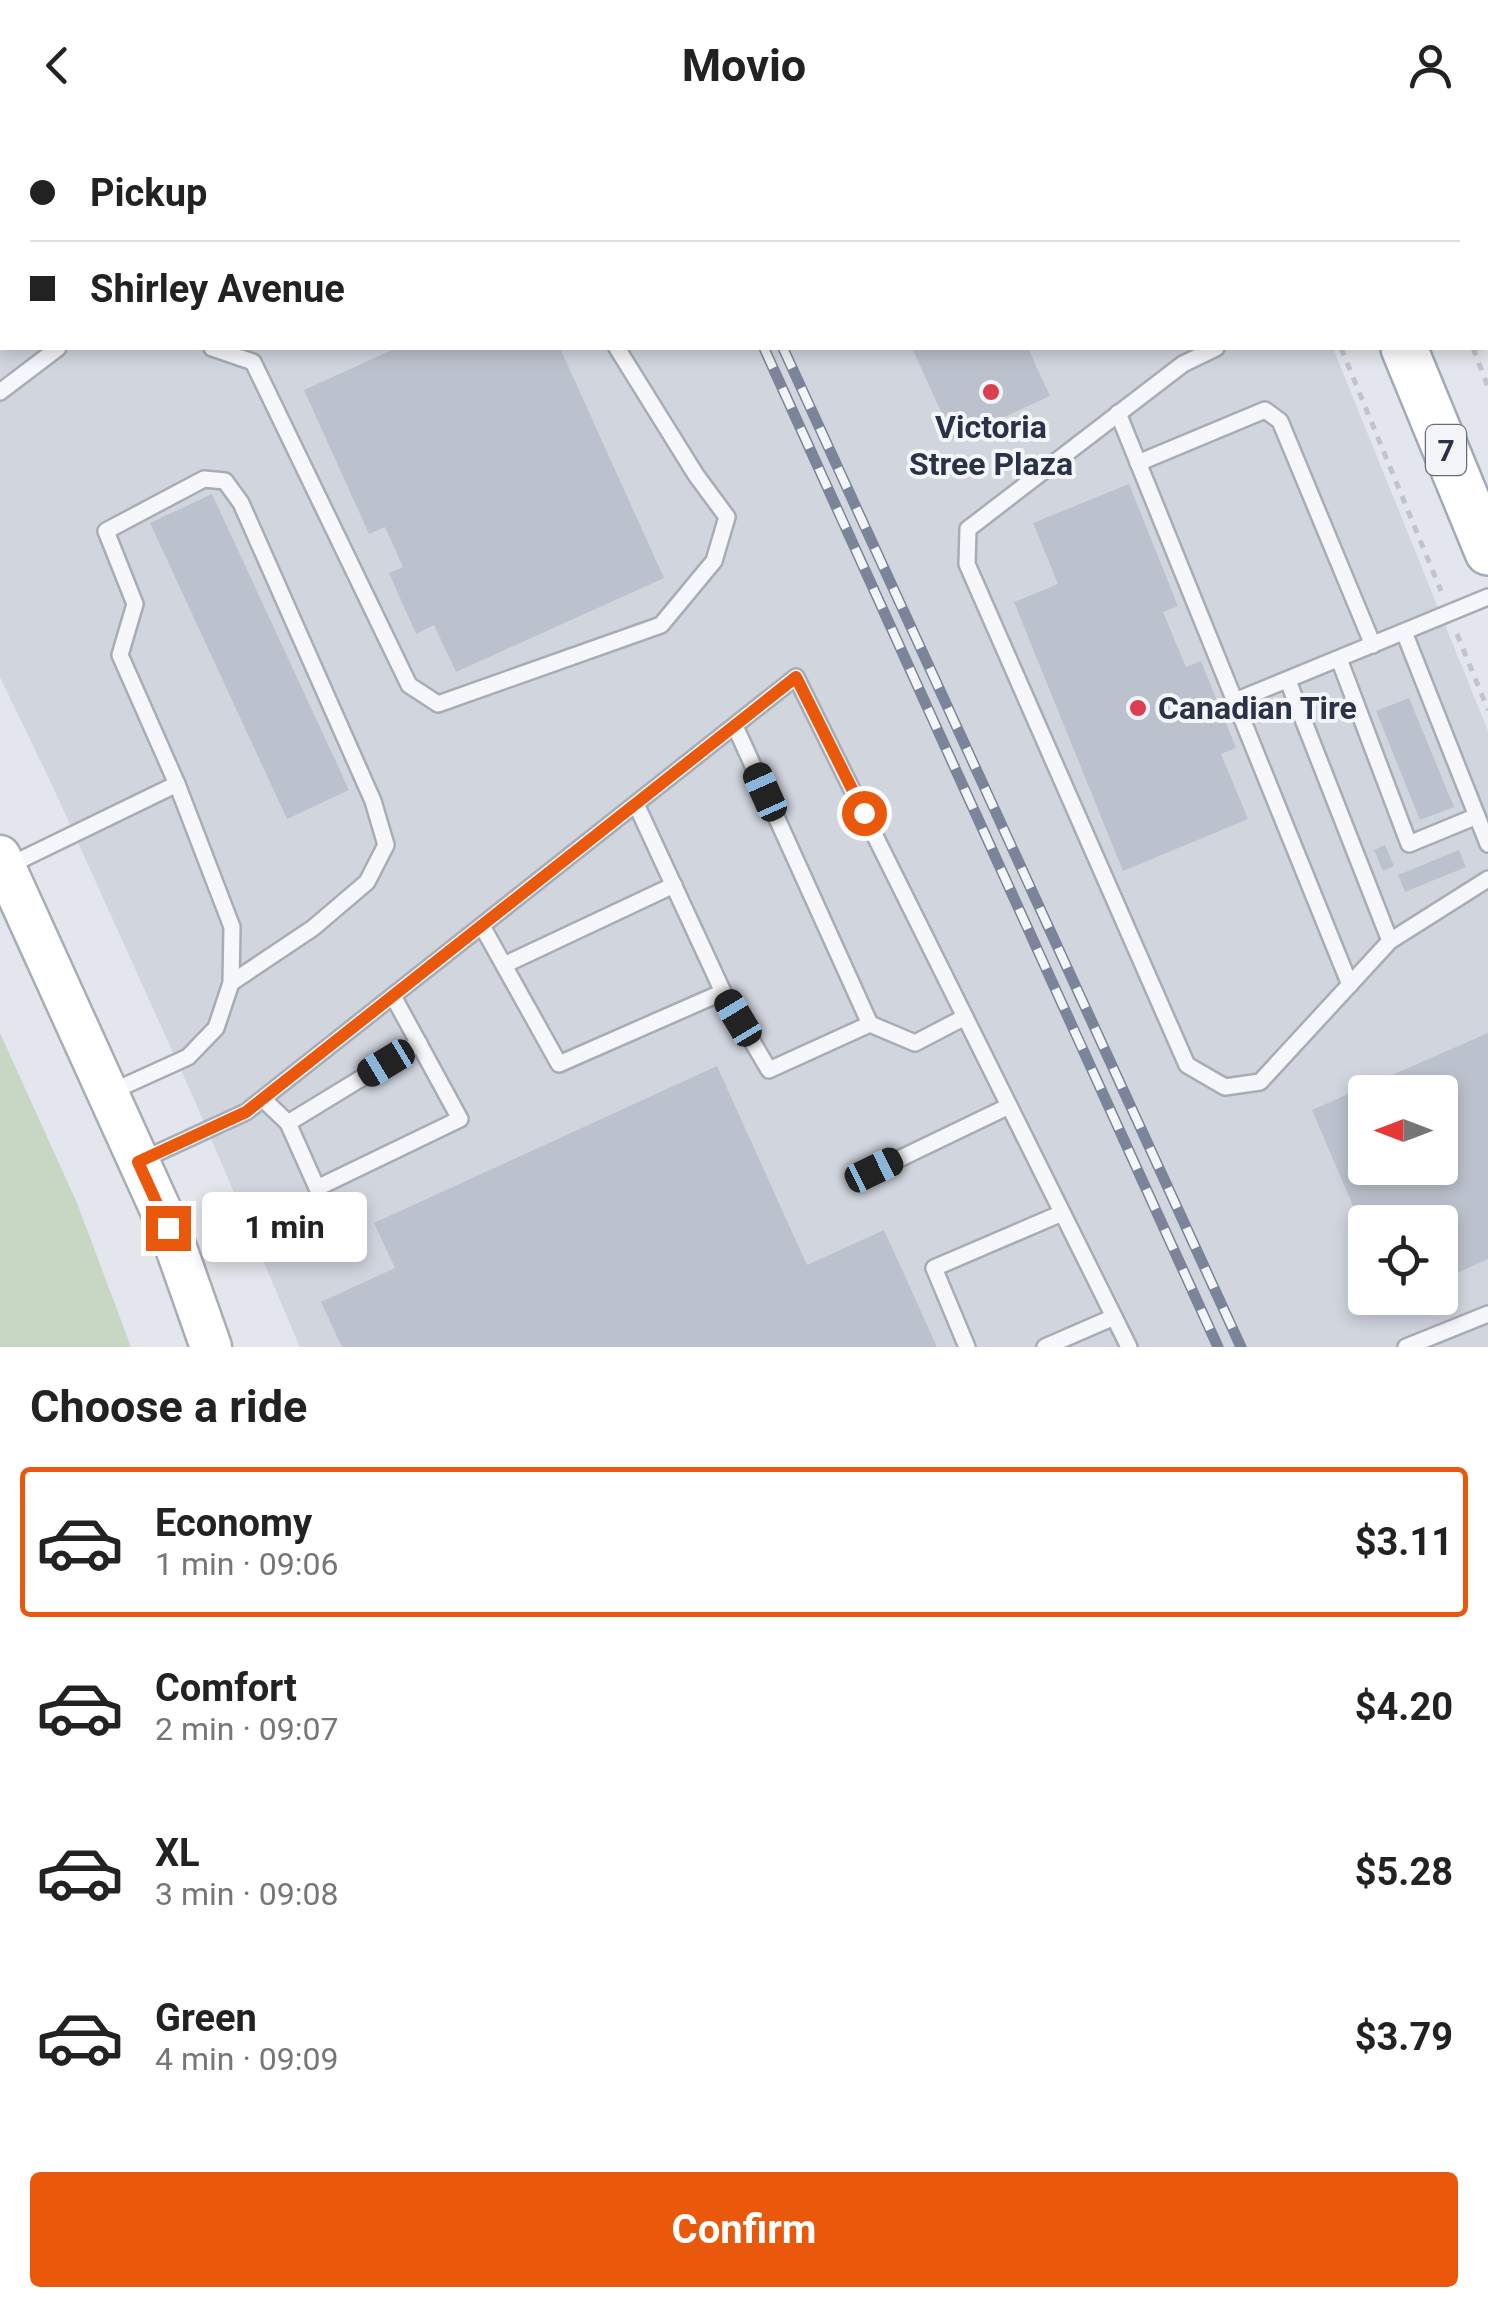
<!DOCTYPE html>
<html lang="en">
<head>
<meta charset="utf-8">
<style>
  body { margin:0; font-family:Roboto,sans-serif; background:#f2f2f2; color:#222; height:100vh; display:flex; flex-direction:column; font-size:38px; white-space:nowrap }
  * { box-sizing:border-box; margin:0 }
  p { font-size:32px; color:#767676 }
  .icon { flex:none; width:55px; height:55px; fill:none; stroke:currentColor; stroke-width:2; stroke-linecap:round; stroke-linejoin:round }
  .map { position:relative; height:1217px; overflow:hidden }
  .details { display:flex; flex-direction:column; background:#fff; flex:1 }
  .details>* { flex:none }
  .hud { position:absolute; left:0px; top:0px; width:1490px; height:220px; box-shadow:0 5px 15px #0003; display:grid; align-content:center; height:220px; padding:0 30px; background:#fff }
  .needle { width:65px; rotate:270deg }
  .tools { position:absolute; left:1348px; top:945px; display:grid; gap:20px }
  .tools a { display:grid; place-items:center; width:110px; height:110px; border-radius:10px; background:#fff; box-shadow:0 5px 15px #0003; font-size:50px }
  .end { position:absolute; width:45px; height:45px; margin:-22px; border:12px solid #ea580c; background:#fff; box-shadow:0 0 0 5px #fff }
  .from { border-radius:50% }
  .bubble { position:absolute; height:70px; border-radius:10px; background:#fff; box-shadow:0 5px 15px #0003; font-size:32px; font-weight:700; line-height:70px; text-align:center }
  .car { position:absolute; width:30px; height:60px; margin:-30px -15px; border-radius:12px; box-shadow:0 0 8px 2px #0007; background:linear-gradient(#222 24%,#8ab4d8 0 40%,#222 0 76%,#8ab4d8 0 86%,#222 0) }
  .hud b { display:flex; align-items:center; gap:35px; height:95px; font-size:38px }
  .hud b+b { border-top:2px solid #e0e0e0 }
  .hud i { width:25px; height:25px; background:#222 }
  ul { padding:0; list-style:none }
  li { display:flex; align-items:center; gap:30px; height:150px; margin:0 20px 15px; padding:0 10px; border:5px solid transparent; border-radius:10px }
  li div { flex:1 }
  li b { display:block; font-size:38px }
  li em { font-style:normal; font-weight:700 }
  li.selected { border-color:#ea580c }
  li>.icon { width:90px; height:90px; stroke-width:1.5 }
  h2 { padding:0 30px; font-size:45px; line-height:120px }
  .button { display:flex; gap:20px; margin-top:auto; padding:20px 30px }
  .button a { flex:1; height:115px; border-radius:10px; background:#ea580c; color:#fff; font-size:40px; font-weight:700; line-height:115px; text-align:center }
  header { display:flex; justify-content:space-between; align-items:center; height:130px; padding:0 30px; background:#fff; font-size:45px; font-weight:700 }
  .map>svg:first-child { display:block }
  .built { fill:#d1d5de; fill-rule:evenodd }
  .green { fill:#c7d7c3 }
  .building { fill:#bcc2cd; fill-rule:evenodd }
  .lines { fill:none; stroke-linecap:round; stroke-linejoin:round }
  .lane-casing { stroke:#a7acb7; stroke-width:20 }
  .secondary-casing { stroke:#a7acb7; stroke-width:45 }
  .primary-casing { stroke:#a1aab9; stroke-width:50 }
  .path { stroke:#c1c4cb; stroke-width:5; stroke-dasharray:8 8; stroke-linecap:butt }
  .lane { stroke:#f6f7fa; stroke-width:15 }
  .secondary { stroke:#fff; stroke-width:40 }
  .primary { stroke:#fff; stroke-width:45 }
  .rail-casing { stroke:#7b8498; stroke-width:11 }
  .rail { stroke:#f3f5f9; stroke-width:8; stroke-dasharray:22; stroke-linecap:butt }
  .route { stroke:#ea580c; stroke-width:12 }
  .poi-dot { fill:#db3e50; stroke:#f3f5f9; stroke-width:4 }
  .labels { text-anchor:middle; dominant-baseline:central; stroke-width:8; stroke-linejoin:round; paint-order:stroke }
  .shield { fill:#f3f5f9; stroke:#666c7c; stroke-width:2.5 }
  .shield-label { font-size:30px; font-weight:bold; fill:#293246 }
  .poi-label { font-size:32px; font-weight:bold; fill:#293246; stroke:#f3f5f9 }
</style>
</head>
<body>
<header><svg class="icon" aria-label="back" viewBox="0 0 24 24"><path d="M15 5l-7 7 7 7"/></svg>Movio<svg class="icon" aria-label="person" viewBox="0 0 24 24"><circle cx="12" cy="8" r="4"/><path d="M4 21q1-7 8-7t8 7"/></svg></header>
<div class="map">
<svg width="1488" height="1217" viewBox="0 0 1488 1217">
  <rect width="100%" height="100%" fill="#e3e6ec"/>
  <path class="built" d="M0,0h1242l1,2h-1241v216h1331l155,383v616h-1188l-106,-248 -142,-314 -52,-108zM1365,962h75v76h-75zM1365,1092h75v76h-75z"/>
  <polygon class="green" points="0,903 77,1073 131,1217 0,1217"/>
  <g class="building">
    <polygon points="391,218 560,218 664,448 456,542 434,495 416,504 389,443 403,437 385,397 369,404 304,260 392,220"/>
    <polygon points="912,218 1028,218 1050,266 954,310"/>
    <polygon points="1129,354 1178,476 1163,482 1186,537 1201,531 1236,618 1221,624 1248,689 1123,741 1014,472 1058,454 1033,393"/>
    <polygon points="212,364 349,660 287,689 150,393"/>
    <polygon points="1409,568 1454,677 1420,690 1376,581"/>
    <polygon points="1385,715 1394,736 1383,741 1374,720"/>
    <polygon points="1459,720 1466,737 1405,762 1398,745"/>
    <path d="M1488,903v226l-48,22v-59h-75v12l-53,-124zM1365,962h75v76h-75z"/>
    <polygon points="717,936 807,1135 884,1100 937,1217 342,1217 321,1172 395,1138 374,1093"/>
  </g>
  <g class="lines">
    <defs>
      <g id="lane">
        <polyline points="148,0 149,2"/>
        <polyline points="483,0 484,2"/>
        <polyline points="983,0 984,2"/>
        <polyline points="342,2 350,0"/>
        <polyline points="1169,2 1176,0"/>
        <polyline points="0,151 2,150"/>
        <polyline points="212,218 253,232 409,555 438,574 661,495 714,431 727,387 696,345 617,218"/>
        <polyline points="1216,218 1183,234 968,399 967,434 1187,935 1225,957 1260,952 1390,811 1488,749"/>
        <polyline points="0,262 58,218"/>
        <polyline points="1118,283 1350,855"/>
        <polyline points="1138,333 1265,280 1280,291 1373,515"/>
        <polyline points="1404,502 1488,714"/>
        <polyline points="1339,529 1409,714 1477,686"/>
        <polyline points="1288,551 1390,811"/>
        <polyline points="1235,571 1488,467"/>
        <polyline points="177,654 120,525 135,474 106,401 204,349 225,351 241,373 373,671 386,715 367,752 313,798 231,853"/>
        <polyline points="6,737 177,654 232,797 231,853 216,898 188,927 111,962"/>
        <polyline points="482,796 559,934 723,862 636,674"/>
        <polyline points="504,835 674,755"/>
        <polyline points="723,862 769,940 870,894 735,596"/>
        <polyline points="870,894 915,913 965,887"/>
        <polyline points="263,969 288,993 317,1058 460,989 393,866"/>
        <polyline points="288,993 419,913"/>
        <polyline points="142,1030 246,982 796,547 1129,1217"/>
        <polyline points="874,1041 1009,976"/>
        <polyline points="967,1217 934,1138 1062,1083"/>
        <polyline points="1045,1217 1114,1187"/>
        <polyline points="1406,1217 1488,1184"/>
      </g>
      <polyline id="secondary" points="0,726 169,1098 211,1217"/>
      <g id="primary">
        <polyline points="1326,0 1327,2"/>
        <polyline points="1404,218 1488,422"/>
      </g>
    </defs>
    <use href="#lane" class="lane-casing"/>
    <use href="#secondary" class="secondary-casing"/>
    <use href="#primary" class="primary-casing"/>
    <g class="path">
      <polyline points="1254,0 1255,2"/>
      <polyline points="1402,2 1402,0"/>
      <polyline points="1341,218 1441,461"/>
      <polyline points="1473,218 1488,257"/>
      <polyline points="1457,504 1488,580"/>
    </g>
    <use href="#lane" class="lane"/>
    <use href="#secondary" class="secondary"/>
    <use href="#primary" class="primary"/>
    <defs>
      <g id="rail">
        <polyline points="664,0 666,2"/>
        <polyline points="684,0 685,2"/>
        <polyline points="764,218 1218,1217"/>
        <polyline points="783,218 1241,1217"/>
      </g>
    </defs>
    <use href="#rail" class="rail-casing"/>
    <use href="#rail" class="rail"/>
  </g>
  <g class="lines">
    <polyline class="route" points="168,1098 138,1032 246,982 796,547 864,683"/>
  </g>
  <g class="poi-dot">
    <circle cx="991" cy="262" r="10"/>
    <circle cx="1138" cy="578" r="10"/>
  </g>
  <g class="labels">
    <rect class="shield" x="1426" y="295" width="40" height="50" rx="8"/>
    <g class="shield-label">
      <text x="1446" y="320">7</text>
    </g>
    <g class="poi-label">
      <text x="991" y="297">Victoria<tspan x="991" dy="37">Stree Plaza</tspan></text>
      <text x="1158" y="578" text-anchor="start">Canadian Tire</text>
    </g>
  </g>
</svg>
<div class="tools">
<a><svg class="needle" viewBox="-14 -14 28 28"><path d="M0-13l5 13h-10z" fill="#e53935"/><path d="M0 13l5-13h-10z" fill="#767676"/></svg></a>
<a><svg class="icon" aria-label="locate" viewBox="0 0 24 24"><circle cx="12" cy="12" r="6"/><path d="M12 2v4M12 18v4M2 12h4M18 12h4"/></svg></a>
</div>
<i class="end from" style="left:864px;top:683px"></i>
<i class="end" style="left:168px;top:1098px"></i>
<div class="bubble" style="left:202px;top:1062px;width:165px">1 min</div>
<i class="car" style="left:765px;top:662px;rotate:336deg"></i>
<i class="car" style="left:738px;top:888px;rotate:329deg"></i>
<i class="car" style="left:386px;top:933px;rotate:239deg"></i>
<i class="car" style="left:874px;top:1040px;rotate:64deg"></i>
<div class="hud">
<b><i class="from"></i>Pickup</b>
<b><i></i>Shirley Avenue</b>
</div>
</div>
<section class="details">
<h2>Choose a ride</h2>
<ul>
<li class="selected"><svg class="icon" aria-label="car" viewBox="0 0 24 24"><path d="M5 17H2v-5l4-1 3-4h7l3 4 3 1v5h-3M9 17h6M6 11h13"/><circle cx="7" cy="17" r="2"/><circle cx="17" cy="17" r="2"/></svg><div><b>Economy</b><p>1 min · 09:06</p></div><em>$3.11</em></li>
<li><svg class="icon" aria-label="car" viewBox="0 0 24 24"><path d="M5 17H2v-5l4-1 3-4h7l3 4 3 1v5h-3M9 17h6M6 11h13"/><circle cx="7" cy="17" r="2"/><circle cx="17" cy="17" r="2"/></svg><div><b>Comfort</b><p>2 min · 09:07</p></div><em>$4.20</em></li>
<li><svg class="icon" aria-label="car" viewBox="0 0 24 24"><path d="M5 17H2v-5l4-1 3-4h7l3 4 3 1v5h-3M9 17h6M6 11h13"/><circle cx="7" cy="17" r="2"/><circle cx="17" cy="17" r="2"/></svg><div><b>XL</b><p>3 min · 09:08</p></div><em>$5.28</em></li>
<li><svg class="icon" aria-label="car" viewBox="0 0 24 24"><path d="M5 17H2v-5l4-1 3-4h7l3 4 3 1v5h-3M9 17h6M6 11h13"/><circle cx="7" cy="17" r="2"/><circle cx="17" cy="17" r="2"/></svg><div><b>Green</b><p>4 min · 09:09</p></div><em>$3.79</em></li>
</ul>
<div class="button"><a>Confirm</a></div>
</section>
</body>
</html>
